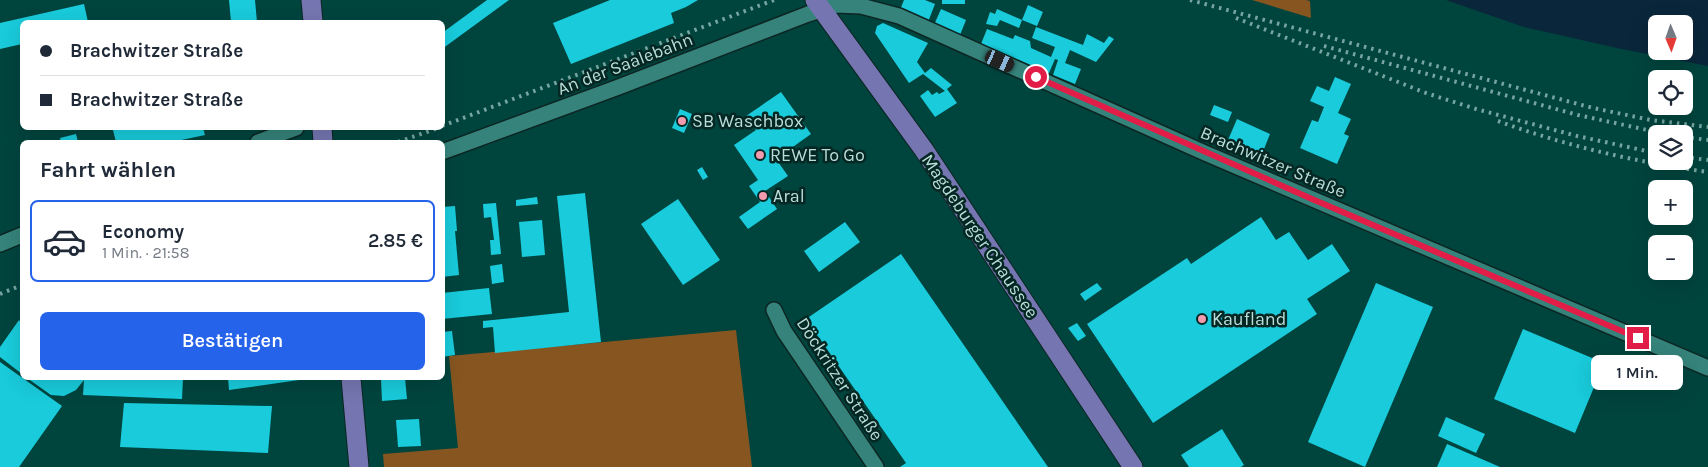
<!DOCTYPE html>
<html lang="de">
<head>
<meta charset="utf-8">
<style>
  body { margin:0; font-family:Karla,sans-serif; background:#f6f6f7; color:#1f2937; height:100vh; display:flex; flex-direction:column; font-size:19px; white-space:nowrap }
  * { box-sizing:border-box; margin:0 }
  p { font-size:16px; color:#747a83 }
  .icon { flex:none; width:28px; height:28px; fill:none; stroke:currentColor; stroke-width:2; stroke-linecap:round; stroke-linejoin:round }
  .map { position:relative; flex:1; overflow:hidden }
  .details { position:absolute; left:20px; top:140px; width:425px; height:240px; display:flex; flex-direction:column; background:#fff; border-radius:8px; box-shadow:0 5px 20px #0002 }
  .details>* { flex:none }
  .guide { position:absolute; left:20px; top:20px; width:425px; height:110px; border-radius:8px; box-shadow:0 5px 20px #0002; display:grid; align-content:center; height:110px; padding:0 20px; background:#fff }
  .needle { width:32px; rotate:178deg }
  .fabs { position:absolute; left:1648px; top:15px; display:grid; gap:10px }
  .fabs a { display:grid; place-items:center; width:45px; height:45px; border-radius:8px; background:#fff; box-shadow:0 5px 20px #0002; font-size:25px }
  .end { position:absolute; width:22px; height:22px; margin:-11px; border:6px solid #e11d48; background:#fff; box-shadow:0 0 0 2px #fff }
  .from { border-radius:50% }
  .bubble { position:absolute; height:35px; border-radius:8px; background:#fff; box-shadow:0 5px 20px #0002; font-size:16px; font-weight:600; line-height:35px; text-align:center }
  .car { position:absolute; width:15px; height:30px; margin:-15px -8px; border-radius:6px; box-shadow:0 0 4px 1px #0007; background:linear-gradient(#222 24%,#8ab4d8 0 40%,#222 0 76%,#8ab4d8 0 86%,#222 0) }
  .guide b { display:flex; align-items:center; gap:18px; height:48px; font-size:19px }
  .guide b+b { border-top:1px solid #e0e1e3 }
  .guide i { width:12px; height:12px; background:#1f2937 }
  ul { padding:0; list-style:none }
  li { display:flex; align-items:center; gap:15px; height:82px; margin:0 10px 8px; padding:0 10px; border:2px solid #e0e1e3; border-radius:8px }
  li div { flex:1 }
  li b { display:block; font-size:19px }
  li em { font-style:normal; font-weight:600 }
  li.on { border-color:#2563eb }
  li>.icon { width:45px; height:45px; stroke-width:1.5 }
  h2 { padding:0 20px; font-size:22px; line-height:60px }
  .action { display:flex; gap:10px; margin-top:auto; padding:10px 20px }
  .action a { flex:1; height:58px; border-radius:8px; background:#2563eb; color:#fff; font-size:20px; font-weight:600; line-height:58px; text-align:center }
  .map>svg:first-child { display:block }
  .green { fill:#875620 }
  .water { fill:#0a263a; fill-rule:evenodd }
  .building { fill:#19cbdb }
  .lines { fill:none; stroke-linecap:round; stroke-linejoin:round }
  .minor-casing { stroke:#0d2623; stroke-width:18 }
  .major-casing { stroke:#0d2623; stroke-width:21 }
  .minor { stroke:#35837a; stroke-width:15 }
  .major { stroke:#7576b1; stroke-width:19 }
  .rail { stroke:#77a6a1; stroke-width:4; stroke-dasharray:2.5 5; stroke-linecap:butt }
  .route { stroke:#e11d48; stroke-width:6 }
  .poi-dot { fill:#f29aae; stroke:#052723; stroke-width:2 }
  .labels { text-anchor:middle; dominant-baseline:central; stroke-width:5; stroke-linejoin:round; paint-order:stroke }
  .street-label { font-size:18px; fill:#b9ddd8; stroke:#052723 }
  .poi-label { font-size:18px; fill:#b9ddd8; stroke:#052723; text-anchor:start }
</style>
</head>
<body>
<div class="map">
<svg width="1708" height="467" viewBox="0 0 1708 467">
  <rect width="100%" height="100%" fill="#00443e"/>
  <g class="green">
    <polygon points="1252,0 1306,0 1310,1 1311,18"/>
    <polygon points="736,330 752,467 384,467 383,454 458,448 449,356"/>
  </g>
  <path class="water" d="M1446,0h262v66l-91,-18 -93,-21zM1656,24h28v27h-28z"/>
  <g class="building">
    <polygon points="229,0 255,0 257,22 231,22"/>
    <polygon points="487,0 509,0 442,49 442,33"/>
    <polygon points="610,0 698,0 686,7 671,13 674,23 571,64 553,23"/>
    <polygon points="904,0 925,0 935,4 928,22 900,10"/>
    <rect x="942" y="0" width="23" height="4"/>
    <polygon points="84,4 88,22 22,22 22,44 0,49 0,23"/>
    <polygon points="1028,5 1043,12 1037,26 1022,20"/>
    <polygon points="941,9 966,20 960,35 934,25"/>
    <polygon points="997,9 1022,20 1019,28 1000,20 997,26 986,24 990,12 995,14"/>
    <polygon points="883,23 928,43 917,62 925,73 931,68 952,85 947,89 957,103 935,117 920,96 928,90 932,95 937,92 939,94 945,91 923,74 909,83 875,33 877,26"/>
    <polygon points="1036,27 1083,45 1087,34 1104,43 1109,36 1114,39 1096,62 1070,50 1065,63 1081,69 1075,84 1053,75 1058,60 1055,59 1049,73 981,44 987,29 1013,39 1015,35 1030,41 1031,48 1051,57 1055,47 1032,38"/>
    <polygon points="1335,77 1351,84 1338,113 1351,119 1344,134 1349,136 1337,164 1300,148 1312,120 1318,122 1324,107 1310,101 1317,86 1329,91"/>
    <polygon points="781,92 811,134 776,159 788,176 765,191 777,209 748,229 739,217 760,202 749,186 758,180 734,145 756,130 746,116"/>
    <polygon points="1214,105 1232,112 1228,122 1210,115"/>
    <polygon points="680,109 692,114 684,133 672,128"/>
    <polygon points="1237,119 1270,134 1262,154 1228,140"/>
    <polygon points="125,128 203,128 205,135 172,142 116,142 113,130"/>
    <polygon points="76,134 78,142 61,142 60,138"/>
    <polygon points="702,167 708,177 703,180 697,170"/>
    <polygon points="585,193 601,342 495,353 493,327 483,328 483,321 569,312 557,196"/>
    <polygon points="537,197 538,204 516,206 516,200"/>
    <polygon points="678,199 720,260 683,285 641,224"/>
    <polygon points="496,203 501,254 491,255 490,240 494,240 491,217 484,218 483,204"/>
    <polygon points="455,206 457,231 455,231 459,275 442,277 442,207"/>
    <polygon points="1261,217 1276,240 1289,232 1308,260 1332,244 1350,271 1307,299 1317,314 1153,423 1087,324 1187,258 1191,264"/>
    <polygon points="542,220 545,255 522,257 519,222"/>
    <polygon points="845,222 860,242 819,272 804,251"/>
    <polygon points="901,254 1048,467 900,467 906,463 806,319"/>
    <polygon points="502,264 504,282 492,284 490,266"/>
    <polygon points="1097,283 1102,289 1085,301 1080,294"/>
    <polygon points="1376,283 1433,307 1365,467 1308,442"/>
    <polygon points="489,288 492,314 442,319 442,293"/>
    <polygon points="19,320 22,325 22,374 0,357 0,347"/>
    <polygon points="1077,323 1086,336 1078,341 1068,328"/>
    <polygon points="1523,329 1604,363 1575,433 1494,399"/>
    <polygon points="452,331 455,355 442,357 442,332"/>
    <polygon points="0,362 62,406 19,467 0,467"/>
    <polygon points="27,378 183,378 182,399 83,395 84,380 76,390 64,396 51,395"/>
    <polygon points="228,378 299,378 299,380 229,390"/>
    <polygon points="405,378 407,399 382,401 381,379"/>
    <polygon points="124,403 272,406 268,453 120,447"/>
    <polygon points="1446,417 1485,434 1476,453 1438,436"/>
    <polygon points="419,419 421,446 398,447 396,420"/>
    <polygon points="1222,429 1244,465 1241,467 1189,467 1181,455"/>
    <polygon points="1447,444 1500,467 1437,467"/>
  </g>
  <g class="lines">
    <defs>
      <g id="minor">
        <polyline points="258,142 296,128"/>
        <polyline points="442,152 616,88 808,14 836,5 861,6 899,16 1205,153 1708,368"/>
        <polyline points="0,244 22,235"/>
        <polyline points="774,310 784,331 876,467"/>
      </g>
      <g id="major">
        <polyline points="311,0 313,22"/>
        <polyline points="815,0 924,150 1133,467"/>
        <polyline points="322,128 323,142"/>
        <polyline points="351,378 359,467"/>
      </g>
    </defs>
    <use href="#minor" class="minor-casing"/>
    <use href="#major" class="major-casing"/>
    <use href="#minor" class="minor"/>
    <use href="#major" class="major"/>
    <g class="rail">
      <polyline points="1190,0 1593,108 1651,120 1708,127"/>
      <polyline points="1236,18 1426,93 1476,109 1577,136 1656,153"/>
      <polyline points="1324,46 1578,115 1666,134"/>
      <path d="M1498,121c68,25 138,41 210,51"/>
      <polyline points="442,126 774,0"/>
      <polyline points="1684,137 1708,140"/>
      <polyline points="398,142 438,128"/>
      <polyline points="1684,157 1708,160"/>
      <polyline points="0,294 22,285"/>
    </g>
  </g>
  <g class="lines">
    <polyline class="route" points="1036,77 1312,199 1638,338"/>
  </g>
  <g class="poi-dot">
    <circle cx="682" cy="121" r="5"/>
    <circle cx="760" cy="155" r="5"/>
    <circle cx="763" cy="196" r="5"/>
    <circle cx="1202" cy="319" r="5"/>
  </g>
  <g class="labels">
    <g class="street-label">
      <text transform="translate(625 64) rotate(-21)">An der Saalebahn</text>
      <text transform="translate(1273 162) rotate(23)">Brachwitzer Straße</text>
      <text transform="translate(980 236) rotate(56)">Magdeburger Chaussee</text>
      <text transform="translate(840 379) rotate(57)">Döckritzer Straße</text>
    </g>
    <g class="poi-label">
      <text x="692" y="121">SB Waschbox</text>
      <text x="770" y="155">REWE To Go</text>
      <text x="773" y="196">Aral</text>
      <text x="1212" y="319">Kaufland</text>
    </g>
  </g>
</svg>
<div class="fabs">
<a><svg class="needle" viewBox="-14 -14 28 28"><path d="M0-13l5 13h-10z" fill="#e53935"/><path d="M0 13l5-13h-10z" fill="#747a83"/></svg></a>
<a><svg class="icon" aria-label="locate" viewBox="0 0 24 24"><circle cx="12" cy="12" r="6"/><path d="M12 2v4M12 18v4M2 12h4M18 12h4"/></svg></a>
<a><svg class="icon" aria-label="layers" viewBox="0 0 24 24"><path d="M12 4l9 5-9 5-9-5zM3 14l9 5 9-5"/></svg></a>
<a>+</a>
<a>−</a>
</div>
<i class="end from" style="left:1036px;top:77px"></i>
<i class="end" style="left:1638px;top:338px"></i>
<div class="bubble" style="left:1591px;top:355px;width:92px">1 Min.</div>
<i class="car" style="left:1000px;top:61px;rotate:114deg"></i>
<div class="guide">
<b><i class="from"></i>Brachwitzer Straße</b>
<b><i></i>Brachwitzer Straße</b>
</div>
<section class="details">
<h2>Fahrt wählen</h2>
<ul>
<li class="on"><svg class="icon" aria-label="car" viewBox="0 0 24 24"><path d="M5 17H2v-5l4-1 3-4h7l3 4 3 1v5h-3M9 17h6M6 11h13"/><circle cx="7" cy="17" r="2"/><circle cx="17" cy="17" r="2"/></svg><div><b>Economy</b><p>1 Min. · 21:58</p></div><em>2.85 €</em></li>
</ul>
<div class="action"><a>Bestätigen</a></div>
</section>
</div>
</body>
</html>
